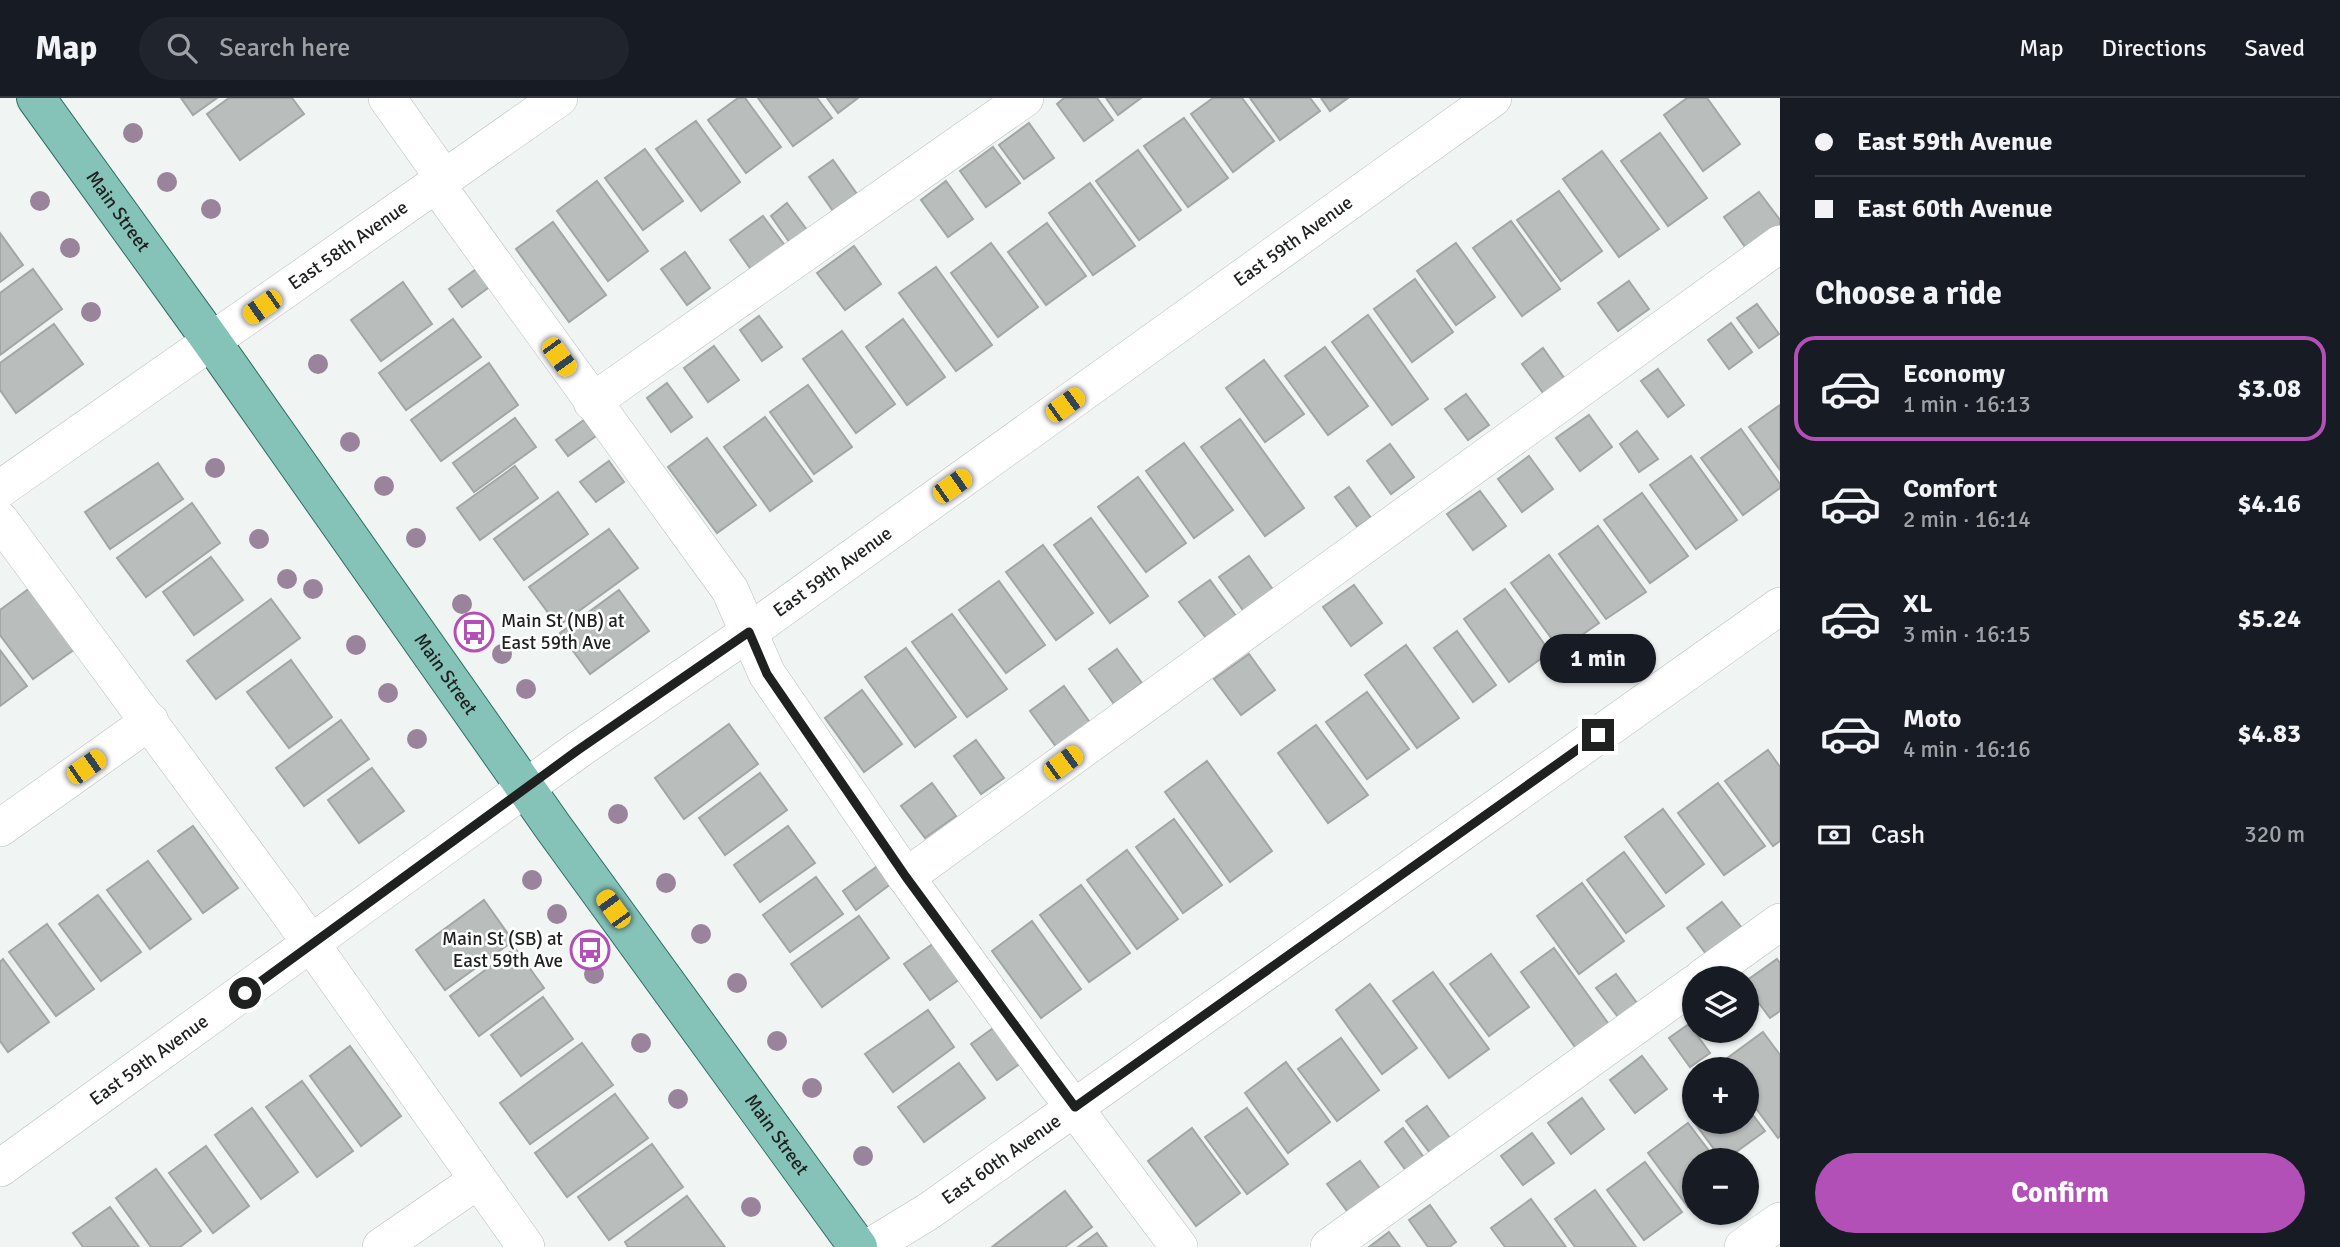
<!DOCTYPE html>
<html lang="en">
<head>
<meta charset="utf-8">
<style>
  body { margin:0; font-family:Signika,sans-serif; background:#20242c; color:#f1f3f6; height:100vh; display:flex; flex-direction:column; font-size:26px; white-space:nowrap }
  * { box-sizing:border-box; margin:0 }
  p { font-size:23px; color:#9ea1a6 }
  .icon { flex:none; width:38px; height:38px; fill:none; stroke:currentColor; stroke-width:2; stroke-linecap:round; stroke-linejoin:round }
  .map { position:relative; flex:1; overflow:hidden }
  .side { display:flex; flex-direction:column; background:#171b24; width:560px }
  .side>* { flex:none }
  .hud { display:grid; align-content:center; height:154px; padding:0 35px; background:#171b24 }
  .controls { position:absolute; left:1682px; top:868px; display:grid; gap:14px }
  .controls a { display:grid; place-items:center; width:77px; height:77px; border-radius:50%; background:#171b24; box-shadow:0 2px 5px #0004; font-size:35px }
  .end { position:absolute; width:32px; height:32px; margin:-16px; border:9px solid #1f2120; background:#fff; box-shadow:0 0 0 4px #fff }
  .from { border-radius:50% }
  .bubble { position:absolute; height:49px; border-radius:24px; background:#171b24; box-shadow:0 2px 5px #0004; font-size:23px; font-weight:800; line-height:49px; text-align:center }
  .car { position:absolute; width:21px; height:42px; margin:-21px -10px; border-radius:9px; box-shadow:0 0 5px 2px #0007; background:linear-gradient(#f5c518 24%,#345 0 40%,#f5c518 0 76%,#345 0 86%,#f5c518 0) }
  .hud b { display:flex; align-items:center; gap:24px; height:66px; font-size:26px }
  .hud b+b { border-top:2px solid #363941 }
  .hud i { width:18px; height:18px; background:#f1f3f6 }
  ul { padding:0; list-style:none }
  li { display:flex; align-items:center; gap:21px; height:105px; margin:0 14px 10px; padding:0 21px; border:4px solid transparent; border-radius:21px }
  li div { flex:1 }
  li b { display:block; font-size:26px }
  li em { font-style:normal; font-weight:800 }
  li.selected { border-color:#b350b7 }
  li>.icon { width:63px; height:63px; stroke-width:1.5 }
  h2 { padding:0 35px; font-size:32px; line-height:84px }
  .pay { display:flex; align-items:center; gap:18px; height:77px; padding:0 35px; font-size:26px }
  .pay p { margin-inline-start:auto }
  .cta { display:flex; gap:14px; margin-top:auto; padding:14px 35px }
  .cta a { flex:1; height:80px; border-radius:42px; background:#b350b7; color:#fff; font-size:28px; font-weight:800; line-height:80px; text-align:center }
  header { display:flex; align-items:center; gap:42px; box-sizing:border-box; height:98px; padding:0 35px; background:#171b24; border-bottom:2px solid #363941 }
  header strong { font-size:33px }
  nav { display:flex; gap:38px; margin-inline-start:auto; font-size:24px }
  .search { width:490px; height:63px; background:#20242c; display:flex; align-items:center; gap:18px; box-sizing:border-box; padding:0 24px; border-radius:38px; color:#9ea1a6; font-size:26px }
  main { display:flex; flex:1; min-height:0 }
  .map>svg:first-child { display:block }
  .building { fill:#b9bebd; stroke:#a2a6a5; stroke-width:2 }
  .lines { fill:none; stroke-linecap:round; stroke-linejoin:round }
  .minor-casing { stroke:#b8bdbc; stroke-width:38 }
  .major-casing { stroke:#2d6f64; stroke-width:40 }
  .minor { stroke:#fff; stroke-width:37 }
  .major { stroke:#85c2b8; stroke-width:38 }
  .tree { fill:#9a849c }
  .route { stroke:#1f2120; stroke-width:9 }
  .labels { text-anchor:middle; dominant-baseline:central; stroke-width:5; stroke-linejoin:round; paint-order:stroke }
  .street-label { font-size:19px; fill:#1f2120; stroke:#fff }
  .poi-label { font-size:19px; fill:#1f2120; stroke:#fff; text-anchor:start }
</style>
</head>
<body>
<header>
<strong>Map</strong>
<div class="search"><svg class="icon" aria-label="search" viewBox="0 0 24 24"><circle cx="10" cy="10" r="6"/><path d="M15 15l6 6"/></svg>Search here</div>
<nav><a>Map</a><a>Directions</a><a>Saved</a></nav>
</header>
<main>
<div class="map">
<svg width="1780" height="1149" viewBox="0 0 1780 1149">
  <rect width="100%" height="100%" fill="#f0f4f3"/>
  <g class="building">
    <polygon points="181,0 217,0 193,17"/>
    <polygon points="229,0 292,0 304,16 240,62 207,16"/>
    <polygon points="738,0 745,0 781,49 746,75 708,22"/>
    <polygon points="758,0 817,0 832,20 793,48"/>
    <polygon points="827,0 858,0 838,15"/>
    <polygon points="1064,0 1097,0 1113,22 1084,43 1057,6"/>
    <polygon points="1106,0 1141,0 1118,17"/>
    <polygon points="1213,0 1242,0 1274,43 1233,74 1191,16"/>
    <polygon points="1250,0 1310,0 1320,13 1280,42"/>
    <polygon points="1321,0 1348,0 1330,13"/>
    <polygon points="1687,0 1707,0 1740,46 1703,73 1664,17"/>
    <polygon points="1184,20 1228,80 1188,109 1144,48"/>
    <polygon points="696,23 740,84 701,113 656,51"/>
    <polygon points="1029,25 1054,60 1024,81 999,47"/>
    <polygon points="1660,35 1707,100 1668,128 1621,63"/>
    <polygon points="993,49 1020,85 986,109 960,73"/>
    <polygon points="645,51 683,103 643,132 605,80"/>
    <polygon points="1138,52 1181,112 1139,142 1096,83"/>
    <polygon points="1602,53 1659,131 1619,159 1563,81"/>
    <polygon points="833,62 857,96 833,113 809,79"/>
    <polygon points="597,83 648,153 608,183 557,113"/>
    <polygon points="946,83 973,121 948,139 921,102"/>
    <polygon points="1090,85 1135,148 1093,177 1049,115"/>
    <polygon points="1559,93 1602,153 1561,183 1517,122"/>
    <polygon points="1759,94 1780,122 1780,130 1748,153 1724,119"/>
    <polygon points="787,105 810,136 792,148 771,118"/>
    <polygon points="763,118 789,153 755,177 730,142"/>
    <polygon points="1511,123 1560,191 1522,218 1473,150"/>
    <polygon points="553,124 606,197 569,224 516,151"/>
    <polygon points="1047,125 1086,178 1046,207 1008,154"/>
    <polygon points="0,135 23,167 0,184"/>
    <polygon points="991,145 1038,209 998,239 951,175"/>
    <polygon points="1456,145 1495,199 1456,227 1417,173"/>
    <polygon points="854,148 881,186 845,212 817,175"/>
    <polygon points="685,154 710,190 687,207 661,171"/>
    <polygon points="479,169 492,187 462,209 449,191"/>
    <polygon points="936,169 992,247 956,273 899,195"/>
    <polygon points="33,171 62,211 0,257 0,195"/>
    <polygon points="1415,181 1453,234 1412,264 1374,211"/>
    <polygon points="1629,183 1649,211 1618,233 1598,205"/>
    <polygon points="403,184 432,226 381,263 351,222"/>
    <polygon points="1757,206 1779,236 1759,250 1737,220"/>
    <polygon points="1368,217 1428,301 1392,327 1332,244"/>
    <polygon points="759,218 782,249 762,263 740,232"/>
    <polygon points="453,221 481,259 406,312 379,275"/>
    <polygon points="903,221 945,279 907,307 866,249"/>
    <polygon points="1731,225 1752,254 1729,271 1708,242"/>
    <polygon points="54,226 83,266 16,315 0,292 0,265"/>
    <polygon points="842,233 895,306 856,335 803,261"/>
    <polygon points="714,248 739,282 708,304 684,270"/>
    <polygon points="1325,249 1368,308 1328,337 1285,278"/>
    <polygon points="1543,250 1567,284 1546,299 1522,266"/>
    <polygon points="1264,262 1304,316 1265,344 1226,290"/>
    <polygon points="489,265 518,307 441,363 411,322"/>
    <polygon points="1658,271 1684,307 1668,319 1641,283"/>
    <polygon points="667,285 692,319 671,334 647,300"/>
    <polygon points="808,287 852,349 814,376 770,314"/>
    <polygon points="1466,296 1489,327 1468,342 1445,311"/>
    <polygon points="1780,307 1780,372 1749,329"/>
    <polygon points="1589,317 1612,349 1580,373 1556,340"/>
    <polygon points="765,319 812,383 770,413 724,349"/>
    <polygon points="515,320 536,349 474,394 453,365"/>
    <polygon points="1240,321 1304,410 1265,438 1201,349"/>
    <polygon points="584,322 596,338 568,358 556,342"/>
    <polygon points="1741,331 1780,386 1780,390 1743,417 1701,360"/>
    <polygon points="1637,333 1658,361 1639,374 1620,346"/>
    <polygon points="707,340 756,407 717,435 668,369"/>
    <polygon points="1184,345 1233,412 1194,440 1146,373"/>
    <polygon points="1390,346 1414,379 1391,396 1367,363"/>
    <polygon points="1529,358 1553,391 1522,414 1498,381"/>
    <polygon points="1691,358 1737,422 1696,451 1650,387"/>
    <polygon points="609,363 624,384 596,404 580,384"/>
    <polygon points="158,365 183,401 110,451 85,414"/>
    <polygon points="515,368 538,400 480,442 457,410"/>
    <polygon points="1138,379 1186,445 1146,474 1098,409"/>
    <polygon points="1349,389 1371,420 1357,429 1335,399"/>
    <polygon points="1480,393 1506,428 1473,452 1447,416"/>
    <polygon points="558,394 588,436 524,482 494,441"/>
    <polygon points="1642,395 1688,458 1650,485 1604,422"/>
    <polygon points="192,405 220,445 146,499 117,460"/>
    <polygon points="1091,420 1148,498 1110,525 1054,447"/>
    <polygon points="1598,428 1646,494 1606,521 1559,456"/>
    <polygon points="609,431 638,470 558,528 529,489"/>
    <polygon points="1043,447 1093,515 1056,542 1006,474"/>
    <polygon points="1549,457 1599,525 1560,552 1511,485"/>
    <polygon points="1249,458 1274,493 1245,515 1219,479"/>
    <polygon points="211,459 243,502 194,537 163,494"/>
    <polygon points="1210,482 1236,518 1206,540 1179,504"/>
    <polygon points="999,483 1045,547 1006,575 959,512"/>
    <polygon points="1354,487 1382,525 1351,548 1323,509"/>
    <polygon points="30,490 75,551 33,581 0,537 0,512"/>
    <polygon points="1505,491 1550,554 1509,584 1464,521"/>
    <polygon points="619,492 649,533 590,576 560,535"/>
    <polygon points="271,501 300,540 216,601 187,563"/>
    <polygon points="952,516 1007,591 967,619 912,544"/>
    <polygon points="1457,533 1496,587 1473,604 1434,550"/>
    <polygon points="1406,547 1459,620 1417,650 1365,577"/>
    <polygon points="906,550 956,619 915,649 865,579"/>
    <polygon points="1117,551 1142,585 1114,606 1089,571"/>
    <polygon points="0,552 27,588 0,608"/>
    <polygon points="1249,556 1275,592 1241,617 1214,581"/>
    <polygon points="291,562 332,619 289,650 247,594"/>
    <polygon points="1064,588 1091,626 1057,650 1030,613"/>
    <polygon points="862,592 902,646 864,674 825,620"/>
    <polygon points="1367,594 1409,651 1367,681 1326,624"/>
    <polygon points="341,622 369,661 304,708 276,670"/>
    <polygon points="729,626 758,666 684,721 655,680"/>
    <polygon points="1316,627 1368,697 1328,725 1278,655"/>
    <polygon points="976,642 1004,680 981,696 954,658"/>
    <polygon points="1768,652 1780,669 1780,743 1773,748 1725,683"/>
    <polygon points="1207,663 1272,753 1230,784 1165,694"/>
    <polygon points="372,670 404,713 359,745 328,702"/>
    <polygon points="760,675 787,712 725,757 699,720"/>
    <polygon points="932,685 956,718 925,740 901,708"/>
    <polygon points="1718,685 1765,748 1724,777 1678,715"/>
    <polygon points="1663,711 1704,766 1666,795 1625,739"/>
    <polygon points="1174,721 1222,787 1183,815 1136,749"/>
    <polygon points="193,728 238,790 203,815 158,753"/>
    <polygon points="788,728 815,765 760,804 734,767"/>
    <polygon points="1127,752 1178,821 1137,851 1087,782"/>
    <polygon points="1624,754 1664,808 1626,835 1587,782"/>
    <polygon points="148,763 191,821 150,851 107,792"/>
    <polygon points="879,767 892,785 856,812 843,793"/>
    <polygon points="816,779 843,816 790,854 763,817"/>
    <polygon points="1582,785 1624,843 1579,876 1537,818"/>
    <polygon points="1081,787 1130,855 1089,884 1040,817"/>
    <polygon points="98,797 141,854 101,883 59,826"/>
    <polygon points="484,802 513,843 445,892 416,852"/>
    <polygon points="1722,804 1745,834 1709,860 1687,830"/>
    <polygon points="859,818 889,860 822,909 791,866"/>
    <polygon points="1032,823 1081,891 1041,920 992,853"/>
    <polygon points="47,826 94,891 56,918 9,854"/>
    <polygon points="937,843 963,879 930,902 904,866"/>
    <polygon points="515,850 544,890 479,938 450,898"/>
    <polygon points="1554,850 1613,932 1580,956 1521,874"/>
    <polygon points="1491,856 1529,909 1489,938 1450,886"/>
    <polygon points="3,861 49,924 8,954 0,943 0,864"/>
    <polygon points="1777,861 1780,865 1780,913 1770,920 1746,888 1746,883"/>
    <polygon points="1433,874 1489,951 1449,980 1393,903"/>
    <polygon points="1616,876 1637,905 1618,919 1596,890"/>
    <polygon points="1370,886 1417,950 1382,976 1336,912"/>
    <polygon points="543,899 573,941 521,978 491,937"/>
    <polygon points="928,912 954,949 893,994 865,956"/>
    <polygon points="999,926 1025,962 997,982 971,946"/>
    <polygon points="1689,926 1710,955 1690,969 1669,940"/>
    <polygon points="1763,934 1780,957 1780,1038 1778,1040 1746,997 1746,971 1728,971 1722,964"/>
    <polygon points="1341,940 1379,992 1337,1023 1298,971"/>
    <polygon points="582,945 613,987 530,1046 500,1005"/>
    <polygon points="350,948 401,1018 361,1048 310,978"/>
    <polygon points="1642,958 1667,991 1635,1015 1610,982"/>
    <polygon points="1286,964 1330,1024 1288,1055 1245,995"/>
    <polygon points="959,965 985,1000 924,1044 898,1009"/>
    <polygon points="302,983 353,1053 317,1079 266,1009"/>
    <polygon points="615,996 648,1040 567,1099 535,1055"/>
    <polygon points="1582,1000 1604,1031 1571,1056 1548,1025"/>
    <polygon points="1427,1008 1450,1040 1430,1055 1406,1023"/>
    <polygon points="1746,1008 1765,1033 1725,1062 1722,1062 1694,1024 1746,1024"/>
    <polygon points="252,1010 298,1074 261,1101 215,1037"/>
    <polygon points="1247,1010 1288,1066 1247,1096 1205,1039"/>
    <polygon points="1688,1025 1716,1062 1694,1062 1694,1104 1688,1109 1648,1055"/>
    <polygon points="1192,1030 1240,1095 1196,1128 1148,1063"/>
    <polygon points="1403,1030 1425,1061 1407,1074 1385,1044"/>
    <polygon points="1532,1035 1554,1065 1523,1087 1501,1058"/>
    <polygon points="652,1046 683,1089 609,1142 578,1099"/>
    <polygon points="206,1048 249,1108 213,1135 169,1075"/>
    <polygon points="1360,1063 1382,1093 1350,1117 1327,1086"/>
    <polygon points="1645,1064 1682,1114 1644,1142 1607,1092"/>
    <polygon points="156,1071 201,1133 180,1149 151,1149 116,1100"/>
    <polygon points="1595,1092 1636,1149 1575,1149 1555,1121"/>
    <polygon points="1065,1093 1092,1129 1065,1149 992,1149"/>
    <polygon points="687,1098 725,1149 628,1149 625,1144"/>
    <polygon points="1531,1101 1566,1149 1505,1149 1491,1130"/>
    <polygon points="1430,1107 1456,1144 1449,1149 1428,1149 1409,1122"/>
    <polygon points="110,1109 139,1149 83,1149 73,1135"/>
    <polygon points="1389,1134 1400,1149 1369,1149"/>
    <polygon points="1097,1135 1107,1149 1078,1149"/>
  </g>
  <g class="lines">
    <defs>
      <g id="minor">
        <polyline points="387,0 444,80"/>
        <polyline points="436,86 730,492 767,576 906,779 1044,970 1179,1149"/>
        <polyline points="592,304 1025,0"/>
        <path id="s1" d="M0,391l559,-391"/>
        <polyline points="0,422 285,809 526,1149"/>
        <polyline points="0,730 150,623"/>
        <polyline points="906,779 1780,146"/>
        <polyline points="1702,880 1780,824"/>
        <path id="s2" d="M0,1070l578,-418 171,-118 744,-534"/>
        <polyline points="381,1149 478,1082"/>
        <path id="s3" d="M870,1149l59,-36 851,-605"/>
        <polyline points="1329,1149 1694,886"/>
        <polyline points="1743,1149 1780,1123"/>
      </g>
      <g id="major">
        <path id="s4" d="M36,0l176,244 341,485 305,420"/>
      </g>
    </defs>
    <use href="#minor" class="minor-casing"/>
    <use href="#major" class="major-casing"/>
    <use href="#minor" class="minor"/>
    <use href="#major" class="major"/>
  </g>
  <g class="tree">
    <circle cx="133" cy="35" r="10"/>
    <circle cx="167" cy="84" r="10"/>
    <circle cx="40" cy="103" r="10"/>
    <circle cx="211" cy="111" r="10"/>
    <circle cx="70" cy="150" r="10"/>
    <circle cx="91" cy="214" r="10"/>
    <circle cx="318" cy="266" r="10"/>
    <circle cx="350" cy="344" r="10"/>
    <circle cx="215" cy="370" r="10"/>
    <circle cx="384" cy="388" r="10"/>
    <circle cx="416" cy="440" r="10"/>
    <circle cx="259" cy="441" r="10"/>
    <circle cx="287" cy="481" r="10"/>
    <circle cx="313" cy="491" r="10"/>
    <circle cx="462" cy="506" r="10"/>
    <circle cx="356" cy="547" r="10"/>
    <circle cx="502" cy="556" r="10"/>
    <circle cx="526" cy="591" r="10"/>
    <circle cx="388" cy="595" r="10"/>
    <circle cx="417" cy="641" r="10"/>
    <circle cx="618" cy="716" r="10"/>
    <circle cx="532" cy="782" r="10"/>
    <circle cx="666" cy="785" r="10"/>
    <circle cx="557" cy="816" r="10"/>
    <circle cx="701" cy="836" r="10"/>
    <circle cx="594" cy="876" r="10"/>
    <circle cx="737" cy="885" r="10"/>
    <circle cx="777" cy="943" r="10"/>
    <circle cx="641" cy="945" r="10"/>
    <circle cx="812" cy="990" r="10"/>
    <circle cx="678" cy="1001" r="10"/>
    <circle cx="863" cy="1058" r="10"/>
    <circle cx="751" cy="1109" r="10"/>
  </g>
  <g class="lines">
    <polyline class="route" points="245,895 578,652 749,534 767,576 906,779 1075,1009 1598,637"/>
  </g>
  <defs>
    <symbol id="bus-ring" viewBox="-11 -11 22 22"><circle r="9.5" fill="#fff" stroke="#b350b7" stroke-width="1.5"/><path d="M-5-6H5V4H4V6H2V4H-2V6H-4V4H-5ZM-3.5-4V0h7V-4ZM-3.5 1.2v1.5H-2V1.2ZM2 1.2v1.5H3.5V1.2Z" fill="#b350b7"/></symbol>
  </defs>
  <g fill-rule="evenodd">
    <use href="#bus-ring" x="452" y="512" width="44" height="44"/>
    <use href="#bus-ring" x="568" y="830" width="44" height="44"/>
  </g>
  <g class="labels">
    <g class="street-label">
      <text stroke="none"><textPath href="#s4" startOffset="140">Main Street</textPath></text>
      <text stroke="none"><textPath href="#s2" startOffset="1591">East 59th Avenue</textPath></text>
      <text stroke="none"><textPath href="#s1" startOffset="425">East 58th Avenue</textPath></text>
      <text stroke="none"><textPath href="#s2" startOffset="1024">East 59th Avenue</textPath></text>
      <text stroke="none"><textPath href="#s4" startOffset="707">Main Street</textPath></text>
      <text stroke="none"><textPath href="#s2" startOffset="184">East 59th Avenue</textPath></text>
      <text stroke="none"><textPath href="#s4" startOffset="1274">Main Street</textPath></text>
      <text stroke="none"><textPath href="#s3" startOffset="158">East 60th Avenue</textPath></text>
    </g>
    <g class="poi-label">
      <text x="501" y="523">Main St (NB) at<tspan x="501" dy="22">East 59th Ave</tspan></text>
      <text x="563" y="841" text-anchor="end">Main St (SB) at<tspan x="563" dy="22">East 59th Ave</tspan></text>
    </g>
  </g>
</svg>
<div class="controls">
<a><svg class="icon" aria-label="layers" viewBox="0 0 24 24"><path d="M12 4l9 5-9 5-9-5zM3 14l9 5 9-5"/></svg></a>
<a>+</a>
<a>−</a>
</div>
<i class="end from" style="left:245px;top:895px"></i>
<i class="end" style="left:1598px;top:637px"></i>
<div class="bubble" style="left:1540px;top:536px;width:116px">1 min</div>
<i class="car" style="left:262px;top:209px;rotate:235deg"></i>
<i class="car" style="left:559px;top:259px;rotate:144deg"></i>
<i class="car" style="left:1065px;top:307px;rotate:54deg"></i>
<i class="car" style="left:952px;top:388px;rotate:55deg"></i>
<i class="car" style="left:1063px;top:665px;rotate:54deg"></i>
<i class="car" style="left:86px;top:669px;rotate:55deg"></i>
<i class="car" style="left:613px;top:811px;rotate:324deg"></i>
</div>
<section class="side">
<div class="hud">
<b><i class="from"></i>East 59th Avenue</b>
<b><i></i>East 60th Avenue</b>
</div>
<h2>Choose a ride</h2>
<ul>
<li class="selected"><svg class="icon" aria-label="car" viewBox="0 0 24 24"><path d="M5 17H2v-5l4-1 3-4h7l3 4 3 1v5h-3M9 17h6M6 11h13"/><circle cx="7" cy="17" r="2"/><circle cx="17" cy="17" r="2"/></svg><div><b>Economy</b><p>1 min · 16:13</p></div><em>$3.08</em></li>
<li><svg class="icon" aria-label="car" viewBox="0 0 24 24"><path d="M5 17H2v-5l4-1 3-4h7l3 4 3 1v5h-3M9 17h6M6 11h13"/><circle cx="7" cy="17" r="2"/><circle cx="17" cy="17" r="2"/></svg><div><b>Comfort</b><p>2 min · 16:14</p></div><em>$4.16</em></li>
<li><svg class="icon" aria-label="car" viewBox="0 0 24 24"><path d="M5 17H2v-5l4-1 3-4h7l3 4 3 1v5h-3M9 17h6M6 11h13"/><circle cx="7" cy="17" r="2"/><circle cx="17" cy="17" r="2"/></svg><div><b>XL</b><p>3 min · 16:15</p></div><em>$5.24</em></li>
<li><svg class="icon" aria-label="car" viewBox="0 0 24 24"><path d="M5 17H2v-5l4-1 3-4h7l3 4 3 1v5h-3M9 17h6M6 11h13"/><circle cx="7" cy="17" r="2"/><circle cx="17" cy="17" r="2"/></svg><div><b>Moto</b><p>4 min · 16:16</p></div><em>$4.83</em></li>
</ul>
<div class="pay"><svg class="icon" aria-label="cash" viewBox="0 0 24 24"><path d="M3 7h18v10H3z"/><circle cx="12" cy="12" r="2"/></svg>Cash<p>320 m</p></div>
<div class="cta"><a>Confirm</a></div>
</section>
</main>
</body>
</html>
